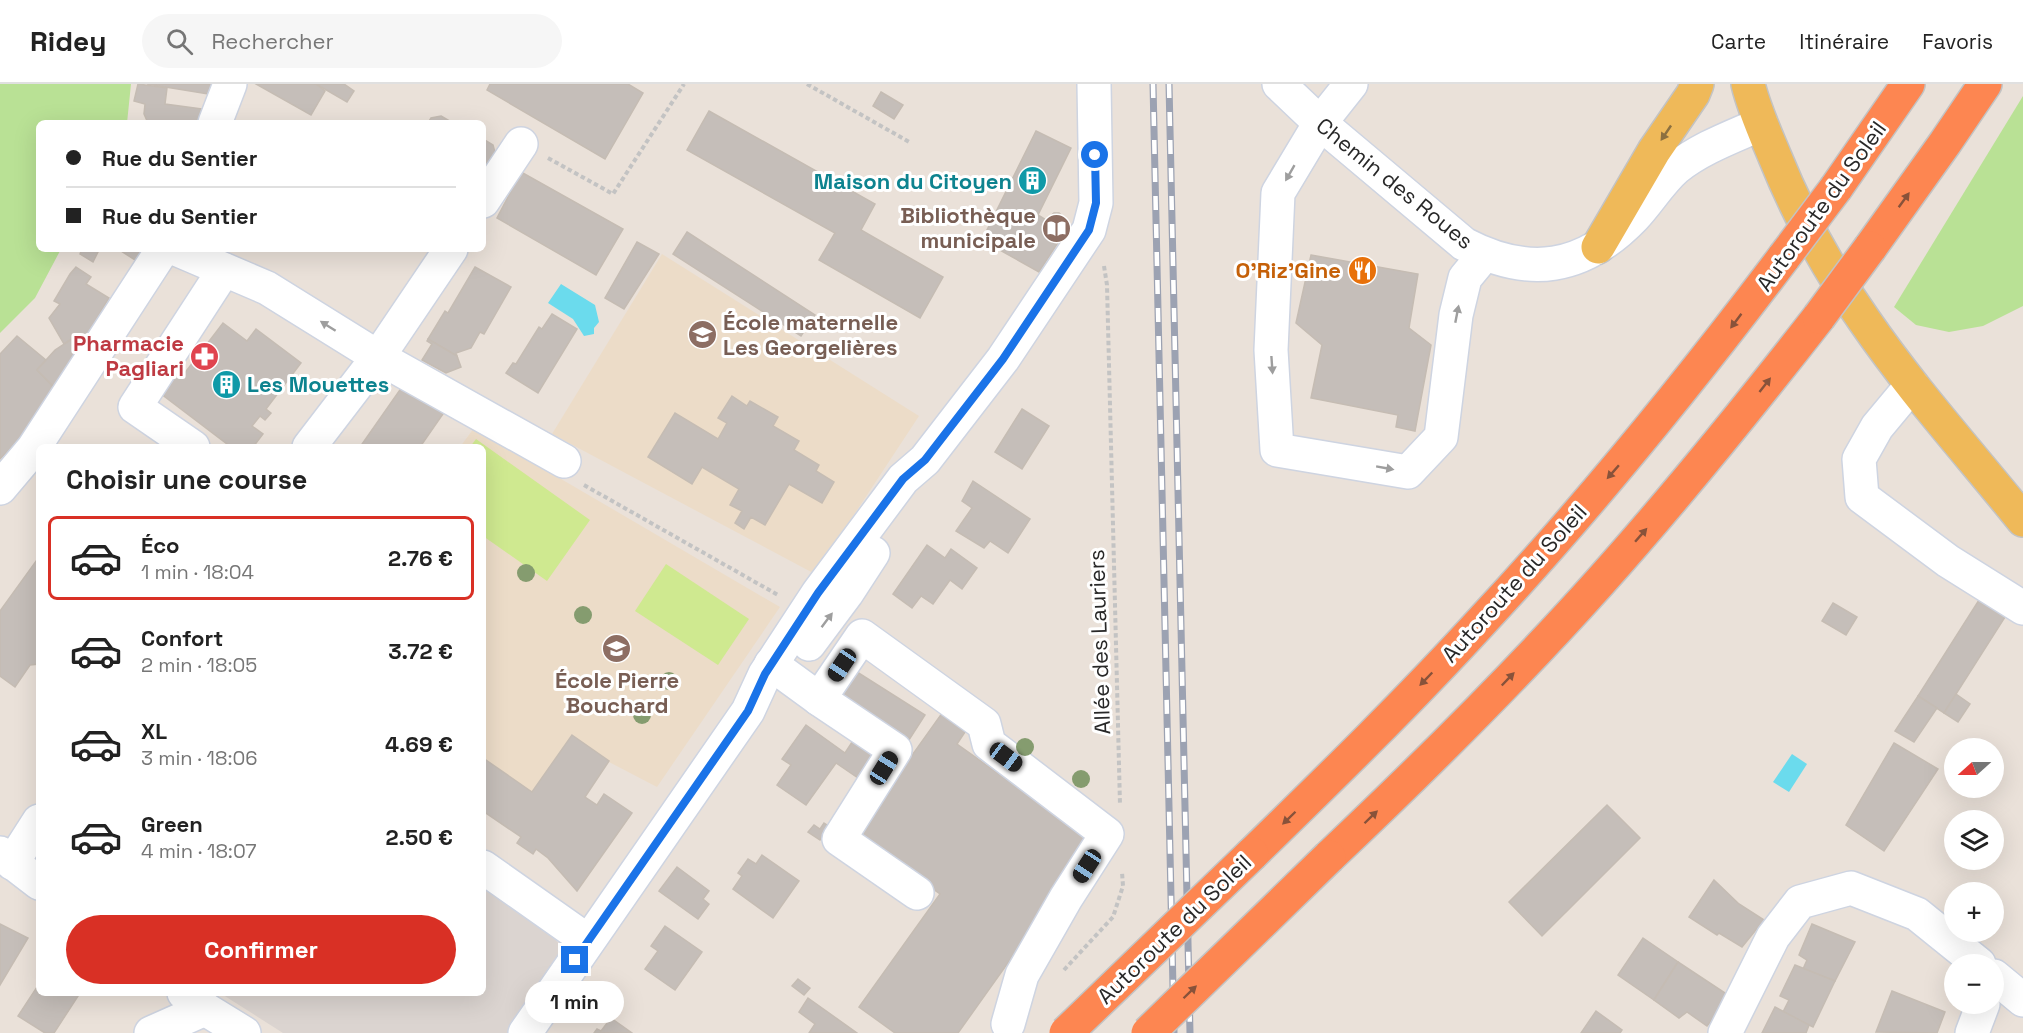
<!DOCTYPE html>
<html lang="fr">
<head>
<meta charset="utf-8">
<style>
  body { margin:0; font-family:"Space Grotesk",sans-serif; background:#f6f6f6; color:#222; height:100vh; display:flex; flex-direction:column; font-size:22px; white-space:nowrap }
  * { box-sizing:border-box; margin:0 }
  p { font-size:20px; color:#767676 }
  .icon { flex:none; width:33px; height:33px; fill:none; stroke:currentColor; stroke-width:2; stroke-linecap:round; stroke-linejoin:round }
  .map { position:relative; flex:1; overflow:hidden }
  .drawer { position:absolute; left:36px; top:360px; width:450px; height:552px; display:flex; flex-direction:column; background:#fff; border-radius:9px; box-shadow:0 6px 24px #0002 }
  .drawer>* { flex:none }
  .guide { position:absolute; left:36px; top:36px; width:450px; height:132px; border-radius:9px; box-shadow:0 6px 24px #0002; display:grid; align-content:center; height:132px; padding:0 30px; background:#fff }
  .needle { width:39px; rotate:249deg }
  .buttons { position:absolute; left:1944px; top:654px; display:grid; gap:12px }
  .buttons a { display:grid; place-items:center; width:60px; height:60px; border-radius:50%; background:#fff; box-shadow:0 6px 24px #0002; font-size:30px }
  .end { position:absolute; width:27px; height:27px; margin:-14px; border:8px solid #1a73e8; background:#fff; box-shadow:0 0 0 3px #fff }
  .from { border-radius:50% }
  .bubble { position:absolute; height:42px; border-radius:21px; background:#fff; box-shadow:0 6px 24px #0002; font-size:20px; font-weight:600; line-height:42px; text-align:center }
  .car { position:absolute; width:18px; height:36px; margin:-18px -9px; border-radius:8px; box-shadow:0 0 4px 2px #0007; background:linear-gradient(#222 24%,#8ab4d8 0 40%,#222 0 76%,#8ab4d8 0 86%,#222 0) }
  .guide b { display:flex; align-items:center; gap:21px; height:57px; font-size:22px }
  .guide b+b { border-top:2px solid #e0e0e0 }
  .guide i { width:15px; height:15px; background:#222 }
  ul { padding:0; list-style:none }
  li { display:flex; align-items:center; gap:18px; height:84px; margin:0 12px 9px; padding:0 18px; border:3px solid transparent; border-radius:9px }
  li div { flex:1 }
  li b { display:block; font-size:22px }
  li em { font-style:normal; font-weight:600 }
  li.current { border-color:#d93025 }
  li>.icon { width:54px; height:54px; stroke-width:1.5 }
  h2 { padding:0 30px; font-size:27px; line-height:72px }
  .primary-button { display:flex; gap:12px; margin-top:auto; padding:12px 30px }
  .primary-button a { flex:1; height:69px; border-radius:36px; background:#d93025; color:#fff; font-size:24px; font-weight:600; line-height:69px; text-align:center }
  header { display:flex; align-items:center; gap:36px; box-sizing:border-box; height:84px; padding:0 30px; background:#fff; border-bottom:2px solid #e0e0e0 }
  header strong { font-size:28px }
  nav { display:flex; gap:33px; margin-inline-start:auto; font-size:21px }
  .search { width:420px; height:54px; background:#f6f6f6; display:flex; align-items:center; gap:15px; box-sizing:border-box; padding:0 21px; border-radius:33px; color:#767676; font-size:22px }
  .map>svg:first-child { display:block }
  .education { fill:#ecdcc8 }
  .green { fill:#b9e195 }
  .pitch { fill:#cfe990 }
  .plaza { fill:#dbd4d0 }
  .water { fill:#6bdbed }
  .building { fill:#c5beb9; stroke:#c5bcb3; stroke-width:1.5 }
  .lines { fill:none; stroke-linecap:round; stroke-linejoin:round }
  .minor-casing { stroke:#ced4e1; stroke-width:36 }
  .major-casing { stroke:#c3c3c3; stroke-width:36 }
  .highway-casing { stroke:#c3c3c3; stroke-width:36 }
  .path { stroke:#c3c3c3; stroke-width:4; stroke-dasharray:4.5 3; stroke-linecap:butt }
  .minor { stroke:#fff; stroke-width:33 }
  .major { stroke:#efb959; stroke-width:33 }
  .highway { stroke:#fd8651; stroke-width:33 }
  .rail-casing { stroke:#9ca2b2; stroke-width:7 }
  .rail { stroke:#fff; stroke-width:4.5; stroke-dasharray:14; stroke-linecap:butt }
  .highway-bridge-casing { stroke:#c3c3c3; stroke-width:36; stroke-linecap:butt }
  .highway-bridge { stroke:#fd8651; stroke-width:33 }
  .tree { fill:#859c6f }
  .oneway { fill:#8c7040 }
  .oneway2 { fill:#9e9e9e }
  .oneway3 { fill:#88523a }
  .route { stroke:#1a73e8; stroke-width:8 }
  .labels { text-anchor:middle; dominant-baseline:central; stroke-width:6; stroke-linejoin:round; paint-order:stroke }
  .culture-label { font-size:22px; font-weight:bold; fill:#0d838f; stroke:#fff; text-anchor:end }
  .street-label { font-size:22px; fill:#282828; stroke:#fff }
  .education-label { font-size:22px; font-weight:bold; fill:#785e54; stroke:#fff; text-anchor:end }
  .food-label { font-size:22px; font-weight:bold; fill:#c56008; stroke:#fff; text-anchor:end }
  .health-label { font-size:22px; font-weight:bold; fill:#be3a42; stroke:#fff; text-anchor:end }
</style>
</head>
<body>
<header>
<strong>Ridey</strong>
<div class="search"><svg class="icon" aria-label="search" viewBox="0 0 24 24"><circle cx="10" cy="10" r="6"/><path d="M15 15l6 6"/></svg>Rechercher</div>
<nav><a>Carte</a><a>Itinéraire</a><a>Favoris</a></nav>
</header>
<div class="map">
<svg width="2023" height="949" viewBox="0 0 2023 949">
  <rect width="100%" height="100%" fill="#eae1d9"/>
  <g class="education">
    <polygon points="662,170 919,332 815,490 552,350"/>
    <polygon points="474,344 780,523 657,703 609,678 585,713 597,721 604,710 632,729 577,807 548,774 536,765 533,770 517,759 522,753 483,726 483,363 460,363"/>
  </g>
  <g class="green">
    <polygon points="0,0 131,0 127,39 39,39 39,165 61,165 35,214 0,249"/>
    <polygon points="2023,12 2023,222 1983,242 1949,248 1916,241 1894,223"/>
  </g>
  <g class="pitch">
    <polygon points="476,355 590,436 547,497 483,452 483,363 470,363"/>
    <polygon points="666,480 749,535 718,581 635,527"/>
  </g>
  <polygon class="plaza" points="483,802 552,851 562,864 556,882 510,949 283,949 220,909 483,909"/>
  <g class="water">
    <polygon points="561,200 595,221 599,238 594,244 594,250 584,252 573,235 548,219"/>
    <polygon points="1792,670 1807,680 1789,708 1773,698"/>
  </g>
  <g class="building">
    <polygon points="138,0 167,4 165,20 203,25 198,39 148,39 144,30 145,20 134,17"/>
    <polygon points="147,0 213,0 208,10"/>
    <polygon points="256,0 316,0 325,7 311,31"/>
    <polygon points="316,0 344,0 354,7 347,18"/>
    <polygon points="490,0 628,0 643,9 605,75 487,6"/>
    <polygon points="881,8 903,21 894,35 873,22"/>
    <polygon points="709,27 875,120 861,146 943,193 920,234 819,176 835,149 687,66"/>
    <polygon points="441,32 453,39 428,39 431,34"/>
    <polygon points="1036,47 1071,64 1038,131 1046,136 1054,129 1059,129 1067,137 1068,143 1039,188 982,156"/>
    <polygon points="483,55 493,61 496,72 483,88"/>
    <polygon points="521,88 623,145 596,191 497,134"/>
    <polygon points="687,148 815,231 801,252 673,170"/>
    <polygon points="637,158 659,170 624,225 605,214"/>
    <polygon points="82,165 99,166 93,178 80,170"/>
    <polygon points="118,165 142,165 135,176"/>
    <polygon points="1311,171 1418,190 1409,244 1431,261 1415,347 1396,343 1398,331 1311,314 1322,261 1296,239"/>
    <polygon points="76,183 91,193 86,200 109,214 83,258 75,253 64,260 49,234 60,220 54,217 70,190"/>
    <polygon points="475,183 511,203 484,250 480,248 471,264 456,269 457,272 428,255 445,227 448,229"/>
    <polygon points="552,230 577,245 538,309 506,289 513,279 516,280 539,243 542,245"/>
    <polygon points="223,239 247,257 256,245 301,279 266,325 271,329 265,336 260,332 252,342 263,350 253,363 231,363 160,309 177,285 184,290"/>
    <polygon points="17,252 46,276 37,286 56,305 17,358 0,375 0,270"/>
    <polygon points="75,253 87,261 56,305 37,286 55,266"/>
    <polygon points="428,255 457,272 461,283 446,289 422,276 432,260 427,257"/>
    <polygon points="402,303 445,327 420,363 360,363"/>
    <polygon points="732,312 747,322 750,317 778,333 773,342 799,357 794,366 819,381 816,387 834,398 822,419 789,400 765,441 751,433 744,445 735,439 742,427 730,421 739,405 702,383 692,400 648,373 675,329 718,355 727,339 718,334"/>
    <polygon points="1022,325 1049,342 1022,385 995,368"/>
    <polygon points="973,397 1030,435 1008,469 990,457 984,464 956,447 972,424 962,417"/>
    <polygon points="927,461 945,474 951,465 977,484 962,505 950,496 933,520 921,512 912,524 893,510"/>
    <polygon points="39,473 39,580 30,581 15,603 0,592 0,527"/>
    <polygon points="1979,516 2005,533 1944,629 1918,612"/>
    <polygon points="1833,519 1857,533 1846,551 1822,537"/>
    <polygon points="857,588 925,631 907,659 839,615"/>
    <polygon points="1956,610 1970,620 1958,638 1944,629"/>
    <polygon points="1918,612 1937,624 1914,658 1895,647"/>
    <polygon points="945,625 969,642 957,660 1094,758 958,949 895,949 859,923 940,810 856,750"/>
    <polygon points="806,641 845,669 858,649 882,666 861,696 836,679 806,721 777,701 791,681 782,675"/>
    <polygon points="572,651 609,677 585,713 597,721 604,710 632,729 577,807 548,774 536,765 533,770 517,759 521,753 483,727 483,674 532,708"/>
    <polygon points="1894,659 1938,685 1884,767 1846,741"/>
    <polygon points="1607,721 1640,754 1542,852 1509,818"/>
    <polygon points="824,739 830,743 820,756 808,748 814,741 820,745"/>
    <polygon points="762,771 799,797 773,834 733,805 742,792 738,789 748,775 756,780"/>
    <polygon points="677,783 709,807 703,815 709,820 698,835 659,807"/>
    <polygon points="1714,796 1739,820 1764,836 1742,863 1719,849 1717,851 1689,833"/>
    <polygon points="0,840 28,854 0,901"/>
    <polygon points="1812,840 1855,858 1835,897 1803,885 1807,876 1799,871"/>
    <polygon points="665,842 702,868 675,906 645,885 658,867 651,862"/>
    <polygon points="1643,854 1678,878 1654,916 1618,891"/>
    <polygon points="1678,878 1731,913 1707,942 1687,928 1679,934 1654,916"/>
    <polygon points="1795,881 1835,897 1813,943 1783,928 1789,916 1780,912"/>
    <polygon points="798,895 810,904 804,911 792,902"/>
    <polygon points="39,900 39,909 80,909 54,949 45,949 18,932"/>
    <polygon points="1892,907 1945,928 1937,949 1876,948"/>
    <polygon points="808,914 857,949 809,949 815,940 799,928"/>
    <polygon points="1775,923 1809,941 1806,949 1762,949"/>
    <polygon points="1596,927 1622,946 1620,949 1581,949"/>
    <polygon points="611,934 632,949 594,949 597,945 601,947"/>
  </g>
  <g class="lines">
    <defs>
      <g id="minor">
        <path d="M1279,0l41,39 144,121c65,34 119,26 170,-27 15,-16 26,-35 42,-49 25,-20 56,-31 85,-44"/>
        <polyline points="1351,0 1320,39 1278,109 1271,266 1277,366 1408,388 1441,353 1456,231 1465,194 1484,171"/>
        <polyline points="215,39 230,0"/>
        <polyline points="483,117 521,60"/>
        <polyline points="176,165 267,204 378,273 564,377"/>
        <polyline points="1912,301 1877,343 1859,375 1862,413 1948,477 2023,524"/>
        <polyline points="193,363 135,323 224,186"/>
        <polyline points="309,363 378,273 451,165"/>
        <polyline points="0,404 33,365 163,165"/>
        <polyline points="809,560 847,509 873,469"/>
        <polyline points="771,580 819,615 862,552 984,640 989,660 1107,750 1066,814 1022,891 1008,940"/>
        <polyline points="819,615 895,666 839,755 917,809"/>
        <polyline points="0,769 39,799"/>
        <polyline points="12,779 39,737"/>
        <polyline points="483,783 588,857"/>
        <polyline points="1994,892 2023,916"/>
        <polyline points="184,909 205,925 244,949"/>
        <polyline points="151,949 205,925"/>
        <polyline points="525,949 748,627 765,590 818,509 903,395 925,376 1003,275 1089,146 1096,119 1094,0"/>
        <polyline points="1725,949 1773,853 1800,818 1851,804 1917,830 1979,880"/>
        <polyline points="1972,949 1983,920"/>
      </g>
      <g id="major">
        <path d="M1748,0c6,25 17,49 27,73 23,57 53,112 89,163 48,70 106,134 159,200"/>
        <polyline points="1598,163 1654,67 1693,10 1697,0"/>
      </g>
      <g id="highway">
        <polyline points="1836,104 1908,0"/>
        <polyline points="1870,164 1945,59 1985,0"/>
        <path d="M1252,770c78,-76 156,-152 230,-233 107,-115 207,-238 302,-364"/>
        <path d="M1329,773c93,-88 185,-179 270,-274 77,-86 149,-175 220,-266"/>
      </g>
    </defs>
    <use href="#minor" class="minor-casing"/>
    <use href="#major" class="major-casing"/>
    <use href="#highway" class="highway-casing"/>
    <g class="path">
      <polyline points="807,0 911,59"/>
      <polyline points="548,74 613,110 684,0"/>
      <polyline points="1104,182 1107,201 1120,721"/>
      <polyline points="584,401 778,511"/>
      <polyline points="1064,886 1113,833 1123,802 1122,788"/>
    </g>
    <use href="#minor" class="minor"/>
    <use href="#major" class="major"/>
    <use href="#highway" class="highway"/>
    <defs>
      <g id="rail">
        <polyline points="1153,0 1174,949"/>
        <polyline points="1169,0 1190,949"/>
      </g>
    </defs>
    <use href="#rail" class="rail-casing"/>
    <use href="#rail" class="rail"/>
    <defs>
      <g id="highway-bridge">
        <polyline points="1784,173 1836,104"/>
        <polyline points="1819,233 1870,164"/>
        <polyline points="1066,949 1252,770"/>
        <polyline points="1148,949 1329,773"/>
      </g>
    </defs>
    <use href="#highway-bridge" class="highway-bridge-casing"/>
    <use href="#highway-bridge" class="highway-bridge"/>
  </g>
  <g class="tree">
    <circle cx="526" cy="489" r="9"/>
    <circle cx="583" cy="531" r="9"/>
    <circle cx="669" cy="597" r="9"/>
    <circle cx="642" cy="631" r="9"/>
    <circle cx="1025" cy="663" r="9"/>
    <circle cx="1081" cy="695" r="9"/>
  </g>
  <defs><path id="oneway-solid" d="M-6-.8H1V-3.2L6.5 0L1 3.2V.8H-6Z" transform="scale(1.5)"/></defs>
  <use class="oneway" href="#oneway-solid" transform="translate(1666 49) rotate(124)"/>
  <g class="oneway2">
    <use href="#oneway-solid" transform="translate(1290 89) rotate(120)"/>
    <use href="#oneway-solid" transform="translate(1457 230) rotate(-79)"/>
    <use href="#oneway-solid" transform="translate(328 242) rotate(-148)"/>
    <use href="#oneway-solid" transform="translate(1272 281) rotate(86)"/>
    <use href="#oneway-solid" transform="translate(1385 384) rotate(10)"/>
    <use href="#oneway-solid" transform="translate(827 536) rotate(-53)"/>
  </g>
  <g class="oneway3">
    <use href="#oneway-solid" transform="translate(1904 116) rotate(-54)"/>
    <use href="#oneway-solid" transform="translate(1736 237) rotate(127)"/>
    <use href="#oneway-solid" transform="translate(1765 301) rotate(-52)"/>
    <use href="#oneway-solid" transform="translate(1613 388) rotate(131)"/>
    <use href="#oneway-solid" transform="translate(1641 451) rotate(-49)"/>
    <use href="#oneway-solid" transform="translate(1426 595) rotate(134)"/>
    <use href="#oneway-solid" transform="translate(1508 595) rotate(-46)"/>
    <use href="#oneway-solid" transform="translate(1371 733) rotate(-44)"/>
    <use href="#oneway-solid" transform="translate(1289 734) rotate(136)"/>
    <use href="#oneway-solid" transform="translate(1190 908) rotate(-44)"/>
  </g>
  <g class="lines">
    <polyline class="route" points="575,876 748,627 765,590 818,509 903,395 925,376 1003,275 1089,146 1096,119 1095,71"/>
  </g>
  <defs>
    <symbol id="building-disc" viewBox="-11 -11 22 22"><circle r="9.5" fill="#0f9aa8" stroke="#fff"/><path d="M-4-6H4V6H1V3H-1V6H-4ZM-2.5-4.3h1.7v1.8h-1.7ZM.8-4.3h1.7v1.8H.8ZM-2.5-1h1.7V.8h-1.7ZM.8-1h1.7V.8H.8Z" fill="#fff"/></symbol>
    <symbol id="library-disc" viewBox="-11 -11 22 22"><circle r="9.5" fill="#8d6e63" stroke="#fff"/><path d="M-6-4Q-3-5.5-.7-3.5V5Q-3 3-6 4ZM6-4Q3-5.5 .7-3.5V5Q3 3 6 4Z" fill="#fff"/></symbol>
    <symbol id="restaurant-disc" viewBox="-11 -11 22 22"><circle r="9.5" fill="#e8710a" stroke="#fff"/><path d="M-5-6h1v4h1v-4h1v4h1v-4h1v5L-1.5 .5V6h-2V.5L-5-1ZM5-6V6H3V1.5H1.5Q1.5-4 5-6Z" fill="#fff"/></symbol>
    <symbol id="school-disc" viewBox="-11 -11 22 22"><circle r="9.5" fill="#8d6e63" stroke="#fff"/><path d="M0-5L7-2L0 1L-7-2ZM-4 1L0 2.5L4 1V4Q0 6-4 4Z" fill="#fff"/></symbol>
    <symbol id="pharmacy-disc" viewBox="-11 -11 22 22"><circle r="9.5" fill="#e0444e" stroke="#fff"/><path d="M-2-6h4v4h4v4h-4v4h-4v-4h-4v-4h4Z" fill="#fff"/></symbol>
  </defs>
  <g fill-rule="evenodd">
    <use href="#building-disc" x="1016" y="80" width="33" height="33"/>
    <use href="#library-disc" x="1040" y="128" width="33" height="33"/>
    <use href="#restaurant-disc" x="1346" y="170" width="33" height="33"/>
    <use href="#school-disc" x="686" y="234" width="33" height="33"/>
    <use href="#pharmacy-disc" x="188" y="256" width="33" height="33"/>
    <use href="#building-disc" x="210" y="284" width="33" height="33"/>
    <use href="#school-disc" x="600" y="548" width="33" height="33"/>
  </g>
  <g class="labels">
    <g class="culture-label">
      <text x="1012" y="97">Maison du Citoyen</text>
      <text x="247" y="300" text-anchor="start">Les Mouettes</text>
    </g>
    <g class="street-label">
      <text transform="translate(1395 99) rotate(39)">Chemin des Roues</text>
      <text transform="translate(1821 122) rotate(-54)">Autoroute du Soleil</text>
      <text transform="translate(1514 499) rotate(-48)">Autoroute du Soleil</text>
      <text transform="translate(1099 558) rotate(-92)">Allée des Lauriers</text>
      <text transform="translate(1174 845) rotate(-44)">Autoroute du Soleil</text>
    </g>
    <g class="education-label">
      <text x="1036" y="131">Bibliothèque<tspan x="1036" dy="25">municipale</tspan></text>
      <text x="723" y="238" text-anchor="start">École maternelle<tspan x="723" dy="25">Les Georgelières</tspan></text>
      <text x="617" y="596" text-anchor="middle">École Pierre<tspan x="617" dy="25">Bouchard</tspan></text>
    </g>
    <g class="food-label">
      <text x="1341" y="186">O'Riz'Gine</text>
    </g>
    <g class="health-label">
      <text x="184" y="259">Pharmacie<tspan x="184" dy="25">Pagliari</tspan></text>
    </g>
  </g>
</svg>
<div class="buttons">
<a><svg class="needle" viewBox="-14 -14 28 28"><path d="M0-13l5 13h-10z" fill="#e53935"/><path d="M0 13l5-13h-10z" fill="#767676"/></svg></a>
<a><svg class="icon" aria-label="layers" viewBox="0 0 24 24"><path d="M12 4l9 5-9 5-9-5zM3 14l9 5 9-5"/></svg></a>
<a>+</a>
<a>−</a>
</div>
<i class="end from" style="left:1095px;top:71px"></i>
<i class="end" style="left:575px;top:876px"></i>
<div class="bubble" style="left:525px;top:897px;width:99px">1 min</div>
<i class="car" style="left:842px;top:581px;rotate:214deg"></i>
<i class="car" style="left:1006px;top:673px;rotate:127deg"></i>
<i class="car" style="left:884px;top:684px;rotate:32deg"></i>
<i class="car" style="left:1087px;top:782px;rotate:213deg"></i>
<div class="guide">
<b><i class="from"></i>Rue du Sentier</b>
<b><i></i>Rue du Sentier</b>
</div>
<section class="drawer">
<h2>Choisir une course</h2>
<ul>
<li class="current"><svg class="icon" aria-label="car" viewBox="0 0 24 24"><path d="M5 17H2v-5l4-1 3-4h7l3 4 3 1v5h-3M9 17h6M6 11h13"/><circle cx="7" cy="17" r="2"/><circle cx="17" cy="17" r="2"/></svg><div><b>Éco</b><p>1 min · 18:04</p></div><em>2.76 €</em></li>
<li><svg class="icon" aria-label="car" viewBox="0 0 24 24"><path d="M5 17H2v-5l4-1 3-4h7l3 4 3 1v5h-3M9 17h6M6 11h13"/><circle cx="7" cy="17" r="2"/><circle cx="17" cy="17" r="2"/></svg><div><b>Confort</b><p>2 min · 18:05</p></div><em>3.72 €</em></li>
<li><svg class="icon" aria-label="car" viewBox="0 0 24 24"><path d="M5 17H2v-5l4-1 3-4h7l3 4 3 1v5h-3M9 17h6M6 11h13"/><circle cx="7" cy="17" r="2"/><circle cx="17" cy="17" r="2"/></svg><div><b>XL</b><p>3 min · 18:06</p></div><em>4.69 €</em></li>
<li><svg class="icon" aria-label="car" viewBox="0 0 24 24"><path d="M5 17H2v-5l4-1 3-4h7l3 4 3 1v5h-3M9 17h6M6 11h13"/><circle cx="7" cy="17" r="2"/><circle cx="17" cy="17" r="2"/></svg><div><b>Green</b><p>4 min · 18:07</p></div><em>2.50 €</em></li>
</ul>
<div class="primary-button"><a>Confirmer</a></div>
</section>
</div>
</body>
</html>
